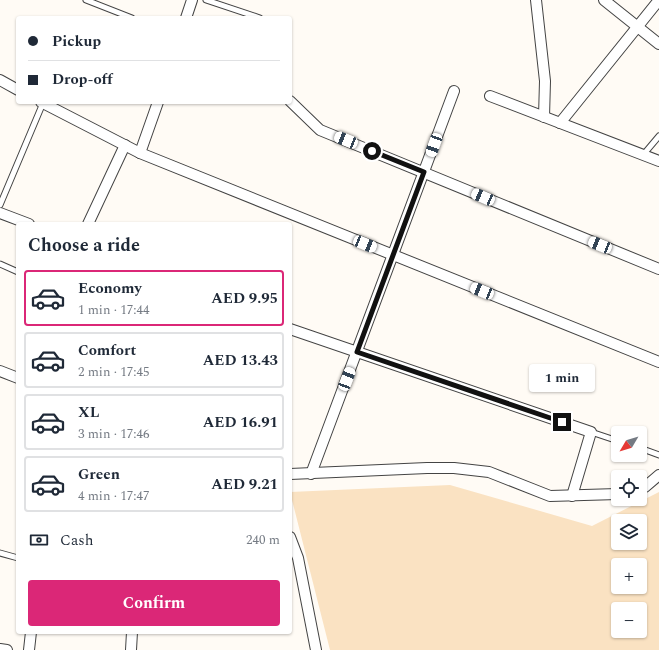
<!DOCTYPE html>
<html lang="en">
<head>
<meta charset="utf-8">
<style>
  body { margin:0; font-family:Spectral,serif; background:#f2f2f3; color:#1f2937; height:100vh; display:flex; flex-direction:column; font-size:15px; white-space:nowrap }
  * { box-sizing:border-box; margin:0 }
  p { font-size:13px; color:#747a83 }
  .icon { flex:none; width:22px; height:22px; fill:none; stroke:currentColor; stroke-width:2; stroke-linecap:round; stroke-linejoin:round }
  .map { position:relative; flex:1; overflow:hidden }
  .details { position:absolute; left:16px; top:222px; width:276px; height:412px; display:flex; flex-direction:column; background:#fff; border-radius:4px; box-shadow:0 1px 3px #0004 }
  .details>* { flex:none }
  .top-card { position:absolute; left:16px; top:16px; width:276px; height:88px; border-radius:4px; box-shadow:0 1px 3px #0004; display:grid; align-content:center; height:88px; padding:0 12px; background:#fff }
  .needle { width:26px; rotate:232deg }
  .controls { position:absolute; left:611px; top:426px; display:grid; gap:8px }
  .controls a { display:grid; place-items:center; width:36px; height:36px; border-radius:4px; background:#fff; box-shadow:0 1px 3px #0004; font-size:20px }
  .end { position:absolute; width:18px; height:18px; margin:-9px; border:5px solid #111; background:#fff; box-shadow:0 0 0 2px #fff }
  .from { border-radius:50% }
  .bubble { position:absolute; height:28px; border-radius:4px; background:#fff; box-shadow:0 1px 3px #0004; font-size:13px; font-weight:700; line-height:28px; text-align:center }
  .car { position:absolute; width:12px; height:24px; margin:-12px -6px; border-radius:5px; box-shadow:0 0 3px 1px #0007; background:linear-gradient(#fff 24%,#345 0 40%,#fff 0 76%,#345 0 86%,#fff 0) }
  .top-card b { display:flex; align-items:center; gap:14px; height:38px; font-size:15px }
  .top-card b+b { border-top:1px solid #e0e1e3 }
  .top-card i { width:10px; height:10px; background:#1f2937 }
  ul { padding:0; list-style:none }
  li { display:flex; align-items:center; gap:12px; height:56px; margin:0 8px 6px; padding:0 4px; border:2px solid #e0e1e3; border-radius:4px }
  li div { flex:1 }
  li b { display:block; font-size:15px }
  li em { font-style:normal; font-weight:700 }
  li.current { border-color:#db2777 }
  li>.icon { width:36px; height:36px; stroke-width:1.5 }
  h2 { padding:0 12px; font-size:18px; line-height:48px }
  .pay { display:flex; align-items:center; gap:10px; height:44px; padding:0 12px; font-size:15px }
  .pay p { margin-inline-start:auto }
  .button { display:flex; gap:8px; margin-top:auto; padding:8px 12px }
  .button a { flex:1; height:46px; border-radius:4px; background:#db2777; color:#fff; font-size:16px; font-weight:700; line-height:46px; text-align:center }
  .map>svg:first-child { display:block }
  .sand { fill:#fae2c2; fill-rule:evenodd }
  .lines { fill:none; stroke-linecap:round; stroke-linejoin:round }
  .lane-casing { stroke:#444; stroke-width:7 }
  .street-casing { stroke:#444; stroke-width:12 }
  .lane { stroke:#fff; stroke-width:5 }
  .street { stroke:#fff; stroke-width:10 }
  .route { stroke:#111; stroke-width:5 }
</style>
</head>
<body>
<div class="map">
<svg width="659" height="650" viewBox="0 0 659 650">
  <rect width="100%" height="100%" fill="#fffbf5"/>
  <path class="sand" d="M450,485l142,41 67,-34v158h-329l-40,-158zM618,521h22v22h-22zM618,565h22v22h-22zM618,609h22v22h-22z"/>
  <g class="lines">
    <defs>
      <g id="lane">
        <polyline points="86,0 132,18"/>
        <polyline points="206,0 260,18"/>
        <polyline points="643,155 659,136"/>
        <polyline points="0,205 43,103"/>
        <polyline points="0,264 18,272"/>
        <polyline points="591,432 618,441"/>
        <polyline points="640,448 659,455"/>
        <polyline points="0,553 18,558"/>
      </g>
      <g id="street">
        <polyline points="536,0 545,81 544,117"/>
        <polyline points="604,0 659,44"/>
        <polyline points="186,18 192,0"/>
        <polyline points="0,80 18,90"/>
        <polyline points="490,96 659,161"/>
        <polyline points="290,101 320,130 659,269"/>
        <polyline points="41,102 140,153 659,362"/>
        <polyline points="560,123 659,0"/>
        <polyline points="140,153 158,102"/>
        <polyline points="0,213 29,224"/>
        <polyline points="88,224 125,145"/>
        <polyline points="290,329 591,432 572,496"/>
        <polyline points="0,371 18,378"/>
        <polyline points="290,474 427,468 454,468 489,472 550,496 618,494"/>
        <polyline points="311,474 454,91"/>
        <polyline points="640,489 645,487 659,475"/>
        <polyline points="290,537 298,558 316,650"/>
        <polyline points="0,649 7,650"/>
        <polyline points="29,650 31,632"/>
        <polyline points="131,650 132,632"/>
      </g>
    </defs>
    <use href="#lane" class="lane-casing"/>
    <use href="#street" class="street-casing"/>
    <use href="#lane" class="lane"/>
    <use href="#street" class="street"/>
  </g>
  <g class="lines">
    <polyline class="route" points="372,151 424,172 357,352 562,422"/>
  </g>
</svg>
<div class="controls">
<a><svg class="needle" viewBox="-14 -14 28 28"><path d="M0-13l5 13h-10z" fill="#e53935"/><path d="M0 13l5-13h-10z" fill="#747a83"/></svg></a>
<a><svg class="icon" aria-label="locate" viewBox="0 0 24 24"><circle cx="12" cy="12" r="6"/><path d="M12 2v4M12 18v4M2 12h4M18 12h4"/></svg></a>
<a><svg class="icon" aria-label="layers" viewBox="0 0 24 24"><path d="M12 4l9 5-9 5-9-5zM3 14l9 5 9-5"/></svg></a>
<a>+</a>
<a>−</a>
</div>
<i class="end from" style="left:372px;top:151px"></i>
<i class="end" style="left:562px;top:422px"></i>
<div class="bubble" style="left:529px;top:364px;width:66px">1 min</div>
<i class="car" style="left:346px;top:140px;rotate:292deg"></i>
<i class="car" style="left:434px;top:145px;rotate:200deg"></i>
<i class="car" style="left:483px;top:197px;rotate:293deg"></i>
<i class="car" style="left:365px;top:244px;rotate:112deg"></i>
<i class="car" style="left:600px;top:245px;rotate:292deg"></i>
<i class="car" style="left:482px;top:291px;rotate:292deg"></i>
<i class="car" style="left:347px;top:379px;rotate:21deg"></i>
<div class="top-card">
<b><i class="from"></i>Pickup</b>
<b><i></i>Drop-off</b>
</div>
<section class="details">
<h2>Choose a ride</h2>
<ul>
<li class="current"><svg class="icon" aria-label="car" viewBox="0 0 24 24"><path d="M5 17H2v-5l4-1 3-4h7l3 4 3 1v5h-3M9 17h6M6 11h13"/><circle cx="7" cy="17" r="2"/><circle cx="17" cy="17" r="2"/></svg><div><b>Economy</b><p>1 min · 17:44</p></div><em>AED 9.95</em></li>
<li><svg class="icon" aria-label="car" viewBox="0 0 24 24"><path d="M5 17H2v-5l4-1 3-4h7l3 4 3 1v5h-3M9 17h6M6 11h13"/><circle cx="7" cy="17" r="2"/><circle cx="17" cy="17" r="2"/></svg><div><b>Comfort</b><p>2 min · 17:45</p></div><em>AED 13.43</em></li>
<li><svg class="icon" aria-label="car" viewBox="0 0 24 24"><path d="M5 17H2v-5l4-1 3-4h7l3 4 3 1v5h-3M9 17h6M6 11h13"/><circle cx="7" cy="17" r="2"/><circle cx="17" cy="17" r="2"/></svg><div><b>XL</b><p>3 min · 17:46</p></div><em>AED 16.91</em></li>
<li><svg class="icon" aria-label="car" viewBox="0 0 24 24"><path d="M5 17H2v-5l4-1 3-4h7l3 4 3 1v5h-3M9 17h6M6 11h13"/><circle cx="7" cy="17" r="2"/><circle cx="17" cy="17" r="2"/></svg><div><b>Green</b><p>4 min · 17:47</p></div><em>AED 9.21</em></li>
</ul>
<div class="pay"><svg class="icon" aria-label="cash" viewBox="0 0 24 24"><path d="M3 7h18v10H3z"/><circle cx="12" cy="12" r="2"/></svg>Cash<p>240 m</p></div>
<div class="button"><a>Confirm</a></div>
</section>
</div>
</body>
</html>
